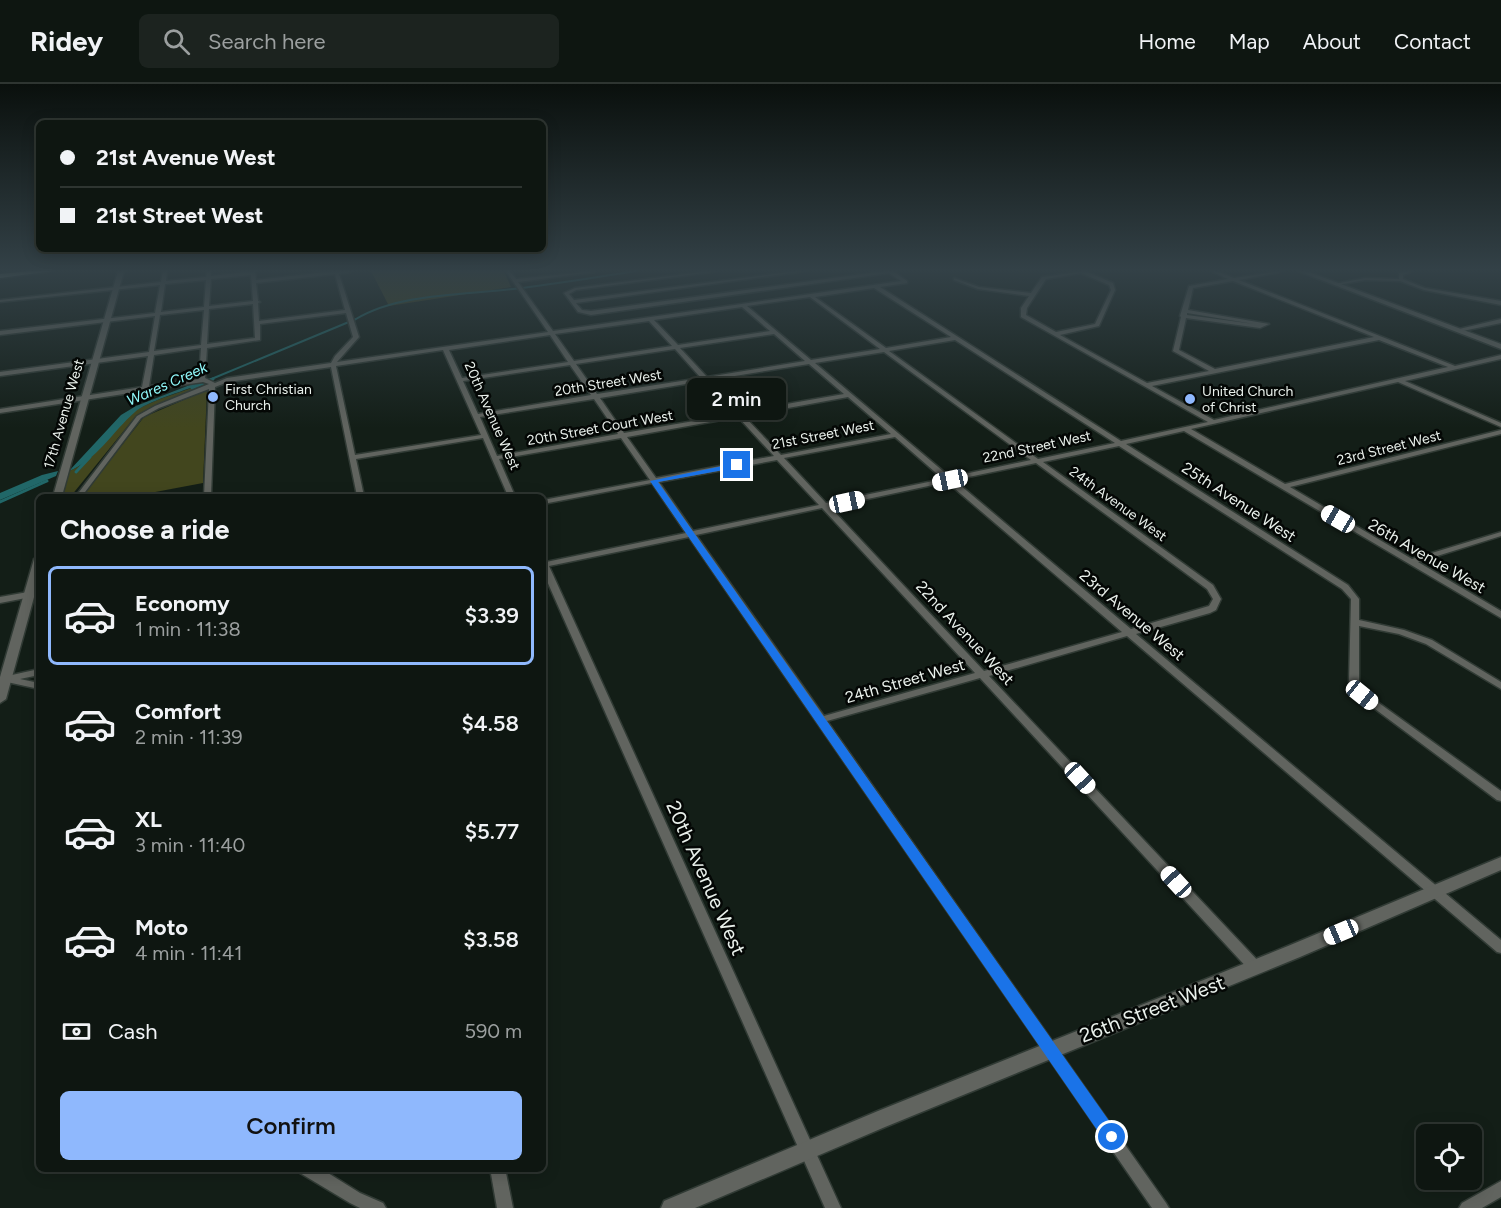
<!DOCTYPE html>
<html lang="en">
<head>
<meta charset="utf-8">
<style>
  body { margin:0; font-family:Figtree,sans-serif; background:#1c231f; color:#f1f3f6; height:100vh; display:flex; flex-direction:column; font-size:22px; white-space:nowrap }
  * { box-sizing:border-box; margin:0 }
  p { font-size:20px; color:#9b9f9f }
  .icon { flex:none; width:33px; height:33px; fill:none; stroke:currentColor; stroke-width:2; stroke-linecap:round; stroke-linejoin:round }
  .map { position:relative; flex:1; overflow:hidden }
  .details { position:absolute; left:36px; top:410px; width:510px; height:678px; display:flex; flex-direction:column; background:#0e1611; border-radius:9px; box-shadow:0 3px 15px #0003,0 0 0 2px #2e3531 }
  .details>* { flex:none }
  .guide { position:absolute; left:36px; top:36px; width:510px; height:132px; border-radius:9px; box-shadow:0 3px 15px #0003,0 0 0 2px #2e3531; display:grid; align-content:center; height:132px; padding:0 24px; background:#0e1611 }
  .buttons { position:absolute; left:1416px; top:1040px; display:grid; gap:12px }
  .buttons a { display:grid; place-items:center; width:66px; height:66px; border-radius:9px; background:#0e1611; box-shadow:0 3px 15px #0003,0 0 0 2px #2e3531; font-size:30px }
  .end { position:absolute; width:27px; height:27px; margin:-14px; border:8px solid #1a73e8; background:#fff; box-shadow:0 0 0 3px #fff }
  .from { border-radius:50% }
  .bubble { position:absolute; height:42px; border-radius:9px; background:#0e1611; box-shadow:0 3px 15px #0003,0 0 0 2px #2e3531; font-size:20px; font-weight:600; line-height:42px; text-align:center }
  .car { position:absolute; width:18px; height:36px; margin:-18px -9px; border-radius:8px; box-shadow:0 0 4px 2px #0007; background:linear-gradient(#fff 24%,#345 0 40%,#fff 0 76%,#345 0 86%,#fff 0) }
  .guide b { display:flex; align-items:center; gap:21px; height:57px; font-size:22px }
  .guide b+b { border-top:2px solid #2e3531 }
  .guide i { width:15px; height:15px; background:#f1f3f6 }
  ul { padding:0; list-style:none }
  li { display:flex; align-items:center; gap:18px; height:99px; margin:0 12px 9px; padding:0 12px; border:3px solid transparent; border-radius:9px }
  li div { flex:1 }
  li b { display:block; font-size:22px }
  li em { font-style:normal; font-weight:600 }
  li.current { border-color:#8fb8fd }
  li>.icon { width:54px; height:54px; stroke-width:1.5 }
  h2 { padding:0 24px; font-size:27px; line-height:72px }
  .pay { display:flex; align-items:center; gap:15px; height:66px; padding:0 24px; font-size:22px }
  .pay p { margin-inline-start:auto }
  .action { display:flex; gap:12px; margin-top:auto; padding:12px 24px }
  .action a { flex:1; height:69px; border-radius:9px; background:#8fb8fd; color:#111; font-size:24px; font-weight:600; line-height:69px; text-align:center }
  header { display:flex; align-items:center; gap:36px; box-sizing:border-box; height:84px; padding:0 30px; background:#0e1611; border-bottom:2px solid #2e3531 }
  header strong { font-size:28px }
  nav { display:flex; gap:33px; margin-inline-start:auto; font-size:21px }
  .search { width:420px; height:54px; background:#1c231f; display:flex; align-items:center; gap:15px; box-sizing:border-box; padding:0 21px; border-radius:9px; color:#9b9f9f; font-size:22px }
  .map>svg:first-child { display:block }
  .green { fill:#42461e }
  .water { fill:#216768 }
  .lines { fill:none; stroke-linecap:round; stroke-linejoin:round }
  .stream-far1 { stroke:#216768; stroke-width:2 }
  .stream { stroke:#216768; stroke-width:3 }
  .minor-casing { stroke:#313b35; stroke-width:3 }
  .tertiary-casing { stroke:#313b35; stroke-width:3 }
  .primary-casing { stroke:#313b35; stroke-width:3 }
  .minor { fill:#61645f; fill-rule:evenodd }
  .tertiary { fill:#61645f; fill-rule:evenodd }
  .primary { fill:#a8afa4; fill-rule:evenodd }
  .route { fill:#1a73e8 }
  .poi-dot { fill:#8fb8fd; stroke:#040705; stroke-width:2 }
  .labels { text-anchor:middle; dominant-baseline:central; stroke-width:5; stroke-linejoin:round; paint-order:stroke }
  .far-street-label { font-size:14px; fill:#e9f0eb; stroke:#040705 }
  .far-poi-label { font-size:14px; fill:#e9f0eb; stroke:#040705; text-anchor:start }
  .far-water-label { font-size:15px; font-style:italic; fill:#90f8fa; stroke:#040705 }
  .street-label { font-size:16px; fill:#e9f0eb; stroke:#040705 }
  .near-street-label { font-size:20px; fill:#e9f0eb; stroke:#040705 }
</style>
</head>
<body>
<header>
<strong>Ridey</strong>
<div class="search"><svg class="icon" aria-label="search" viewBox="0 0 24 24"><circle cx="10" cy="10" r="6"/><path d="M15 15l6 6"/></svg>Search here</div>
<nav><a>Home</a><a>Map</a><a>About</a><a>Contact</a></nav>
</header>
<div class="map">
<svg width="1501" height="1124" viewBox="0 0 1501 1124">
  <rect width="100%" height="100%" fill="#131e17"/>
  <g class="green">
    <polygon points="371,187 504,187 511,203 389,222"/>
    <path d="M197,298l9,2v2l-52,21 -19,10 -64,79h-8l6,-25c30,-11 45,-48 69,-62 18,-10 41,-16 61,-24z"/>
    <polygon points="207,306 203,399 134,412 82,412 144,333"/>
  </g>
  <g class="water">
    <path d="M195,299l4,2c-16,6 -53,17 -64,27 -22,19 -39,49 -66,59l52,-56 15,-9z"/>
    <polygon points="58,387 56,392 0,416 0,409 42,391"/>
  </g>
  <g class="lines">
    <path class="stream-far1" d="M209,296l147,-61c43,-26 108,-24 157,-30 42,-5 83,-12 124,-18"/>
    <g class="stream">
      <polyline points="192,304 213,295"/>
      <polyline points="76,388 90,373"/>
      <polyline points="0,418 47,397"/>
    </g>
    <defs>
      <g id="minor">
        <path d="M163,187h4l-1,10 40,-4 1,-6h4v5l44,-5 1,9 78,-9h18l-2,1 -11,2 20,63 -22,25 211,-30 -42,-61h4l6,8 80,-8 -2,1 -76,10 35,49 348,-50 -12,-8 -298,42 -13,-3 -14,-19 11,-5 134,-17h10l-143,19 -7,4 5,6 223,-29h9l-230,32 6,7 9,1 293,-40h9l14,10v2l-27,4 241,154 87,-19 -187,-105v-9l8,-12 -51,-7 -24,-9v-2l25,9 52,6 11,-16 43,-6 28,12 2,7 -16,36 -39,9 87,48 62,-12 -36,-20 8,-34 -1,-1 9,-30 39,-7 -17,-8h5l18,7 48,-7 -2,1 -41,8 216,86 46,-11v4l-96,22 96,42v4l-103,-45 -207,47 94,55 216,-54v4l-211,53 122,72 89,-27v4l-83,26 83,49v7l-317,-187 -58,13 222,141 11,14v21l45,10 28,10 69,42v7l-75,-45 -27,-10 -40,-8v56l6,11 136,98v10l-4,-1 -138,-103 -10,-15 2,-83 -9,-10 -223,-143 -76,16 170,123 8,14 -5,11 -6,3 -74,21 365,306v13l-4,-1 -370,-316 -138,40 272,288 1,4 -1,4 -5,2 -5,-2 -271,-294 -153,43 339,482 3,5h-17l-463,-671 -140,29 292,642h-16l-282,-636v-11l3,1 140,-29 -34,-50 -109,21v-4l107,-20 -29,-42 -122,21 16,37h-7l-25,-58 -127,21 8,37h-7l-26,-129 -103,15 -13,5 -4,109h-7l5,-107 -50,19 -18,10 -59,78h-6l61,-80 18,-10 54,-22 -6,-2 -55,8 -3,2 -2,-1 -143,22v-4l142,-22 6,-31 -148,20v-4l149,-20 6,-36 -155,19v-4l155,-18 5,-28 -160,17v-2l161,-18zM1081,189l28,12 2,5 -16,34 -39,8 -30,-17 1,-7 19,-29zM335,190l10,36 -86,11 -1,-18 2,-1 -2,-1 -2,-18zM251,191l2,26 -44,5 2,-27zM206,196l-2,27 -43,5 4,-28zM1233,197l141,56 -159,32 -36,-19 7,-32 74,10 9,-4 -81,-14 5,-22zM874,204l77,49 -65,11 -71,-51zM810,213l70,52 -69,11 -64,-54zM253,220l2,34 -48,6 2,-35zM742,223l28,24 -92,14 -24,-25zM204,226l-3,35 -47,6 6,-36zM346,229l7,24 -18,19 -4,7 -104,15 -12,5 -10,-5 2,-30 53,-8v-16zM1187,229l67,11 -67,-9zM649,237l23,25 -98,15 -19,-27zM774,250l31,27 -98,16 -27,-29zM550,251l18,27 -106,16 -13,-28zM955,256l160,103 -77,16 -149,-108zM1379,256l69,27 -234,53 -62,-34zM201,264l-2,31 -50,7 5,-31zM675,265l26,29 -104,16 -21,-30zM443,266l38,85 -126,20 -19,-89zM884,268l147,108 -81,17 -135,-114zM809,280l35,30 -103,18 -31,-32zM570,281l21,30 -113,19 -15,-33zM704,297l31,33 -111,19 -24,-35zM848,313l43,37 -110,21 -37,-39zM594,315l24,35 -121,22 -17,-39zM738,333l36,39 -118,22 -29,-41zM895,353l48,42 -117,24 -42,-45zM777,376l42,45 -126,26 -34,-49zM1036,379l171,126 6,10 -4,7 -78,23 -177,-149zM947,398l175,150 -138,39 -154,-164zM822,424l153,165 -151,43 -128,-181z"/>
        <polygon points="1407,187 1413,187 1403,191 1403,195 1425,204 1501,217 1501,221 1424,206 1400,197 1365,196 1337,201 1335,200 1365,194 1399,195 1399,189"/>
        <polygon points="1501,235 1501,239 1458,248 1455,246"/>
        <polygon points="28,508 31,509 32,511 31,513 0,519 0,513"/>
        <polygon points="39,585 39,591 20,595 39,599 39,605 7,598 0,601 0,594 3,593"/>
        <polygon points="298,1084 320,1084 360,1109 383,1119 386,1124 360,1124 350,1119 300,1089"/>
        <polygon points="490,1084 505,1084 513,1124 497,1124"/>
        <polygon points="1501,1097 1501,1113 1482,1124 1459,1124 1462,1119"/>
      </g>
      <g id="tertiary">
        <polygon points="118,187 124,187 62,412 53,412"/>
        <polygon points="1298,187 1306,187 1501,260 1501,265"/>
        <polygon points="39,472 39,495 6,615 0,619 0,593 34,475"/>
        <polygon points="1501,773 1501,786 1300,873 885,1043 695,1124 661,1124 664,1117 878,1027 1288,862"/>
      </g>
      <polygon id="primary" points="30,187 53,187 0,194 0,190"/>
    </defs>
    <use href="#minor" class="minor-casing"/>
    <use href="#tertiary" class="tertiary-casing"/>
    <use href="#primary" class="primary-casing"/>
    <use href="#minor" class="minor"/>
    <use href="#tertiary" class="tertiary"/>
    <use href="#primary" class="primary"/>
  </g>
  <linearGradient id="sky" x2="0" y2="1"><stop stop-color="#0a100d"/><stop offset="0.54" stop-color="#334147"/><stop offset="1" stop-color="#334147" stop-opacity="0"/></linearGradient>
  <rect width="1501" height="344" fill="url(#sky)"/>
  <polygon class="route" points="737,379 741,381 740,383 658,398 1117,1048 1120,1053 1117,1059 1112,1061 1106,1059 650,397"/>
  <g class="poi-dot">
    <circle cx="213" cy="313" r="6"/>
    <circle cx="1190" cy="315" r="6"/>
  </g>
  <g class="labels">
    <g class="far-street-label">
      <text transform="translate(608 299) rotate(-9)">20th Street West</text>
      <text transform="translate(64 330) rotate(-74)">17th Avenue West</text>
      <text transform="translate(492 332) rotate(66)">20th Avenue West</text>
      <text transform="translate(600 344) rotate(-10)">20th Street Court West</text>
      <text transform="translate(823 351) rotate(-11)">21st Street West</text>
      <text transform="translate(1037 363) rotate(-12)">22nd Street West</text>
      <text transform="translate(1389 364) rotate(-14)">23rd Street West</text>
      <text transform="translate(1118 420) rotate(36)">24th Avenue West</text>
    </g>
    <g class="far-poi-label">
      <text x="225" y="305">First Christian<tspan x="225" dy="16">Church</tspan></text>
      <text x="1202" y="307">United Church<tspan x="1202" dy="16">of Christ</tspan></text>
    </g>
    <g class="far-water-label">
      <text transform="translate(167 300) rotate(-24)">Wares Creek</text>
    </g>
    <g class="street-label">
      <text transform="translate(1239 418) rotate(33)">25th Avenue West</text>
      <text transform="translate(1427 472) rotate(30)">26th Avenue West</text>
      <text transform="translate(1132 531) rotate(40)">23rd Avenue West</text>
      <text transform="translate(965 549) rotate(47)">22nd Avenue West</text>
      <text transform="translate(905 597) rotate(-16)">24th Street West</text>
    </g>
    <g class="near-street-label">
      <text transform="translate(706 794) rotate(66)">20th Avenue West</text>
      <text transform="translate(1152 925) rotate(-21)">26th Street West</text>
    </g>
  </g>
</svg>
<div class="buttons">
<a><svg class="icon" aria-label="locate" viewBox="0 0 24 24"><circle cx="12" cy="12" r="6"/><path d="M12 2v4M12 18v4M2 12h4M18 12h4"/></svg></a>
</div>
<i class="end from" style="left:1112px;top:1053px"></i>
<i class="end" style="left:737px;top:381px"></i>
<div class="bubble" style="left:687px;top:294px;width:99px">2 min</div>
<i class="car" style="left:950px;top:396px;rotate:258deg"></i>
<i class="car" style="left:847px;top:418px;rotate:78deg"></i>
<i class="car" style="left:1338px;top:435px;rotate:300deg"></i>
<i class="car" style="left:1362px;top:611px;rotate:129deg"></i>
<i class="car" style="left:1080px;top:694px;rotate:137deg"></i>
<i class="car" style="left:1176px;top:798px;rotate:317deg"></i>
<i class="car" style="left:1341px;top:848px;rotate:247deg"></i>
<div class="guide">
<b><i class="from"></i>21st Avenue West</b>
<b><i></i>21st Street West</b>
</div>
<section class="details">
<h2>Choose a ride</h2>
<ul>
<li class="current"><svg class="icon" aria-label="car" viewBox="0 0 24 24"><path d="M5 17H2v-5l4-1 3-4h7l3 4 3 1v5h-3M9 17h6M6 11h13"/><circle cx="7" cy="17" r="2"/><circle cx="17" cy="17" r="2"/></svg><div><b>Economy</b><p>1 min · 11:38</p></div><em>$3.39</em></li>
<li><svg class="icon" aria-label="car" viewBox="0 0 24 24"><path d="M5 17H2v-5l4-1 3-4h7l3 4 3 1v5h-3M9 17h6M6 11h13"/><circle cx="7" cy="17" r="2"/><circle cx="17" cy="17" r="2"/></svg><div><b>Comfort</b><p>2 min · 11:39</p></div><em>$4.58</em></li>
<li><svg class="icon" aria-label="car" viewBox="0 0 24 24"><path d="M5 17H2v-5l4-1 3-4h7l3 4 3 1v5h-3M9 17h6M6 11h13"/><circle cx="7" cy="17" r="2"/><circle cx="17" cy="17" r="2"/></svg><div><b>XL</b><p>3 min · 11:40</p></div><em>$5.77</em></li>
<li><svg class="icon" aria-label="car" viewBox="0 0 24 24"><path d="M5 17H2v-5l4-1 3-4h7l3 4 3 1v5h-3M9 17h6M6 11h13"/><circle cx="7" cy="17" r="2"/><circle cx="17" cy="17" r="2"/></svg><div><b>Moto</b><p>4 min · 11:41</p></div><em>$3.58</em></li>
</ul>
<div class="pay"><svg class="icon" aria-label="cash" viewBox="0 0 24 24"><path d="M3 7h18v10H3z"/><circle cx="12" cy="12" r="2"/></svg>Cash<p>590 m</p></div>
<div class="action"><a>Confirm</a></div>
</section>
</div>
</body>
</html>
